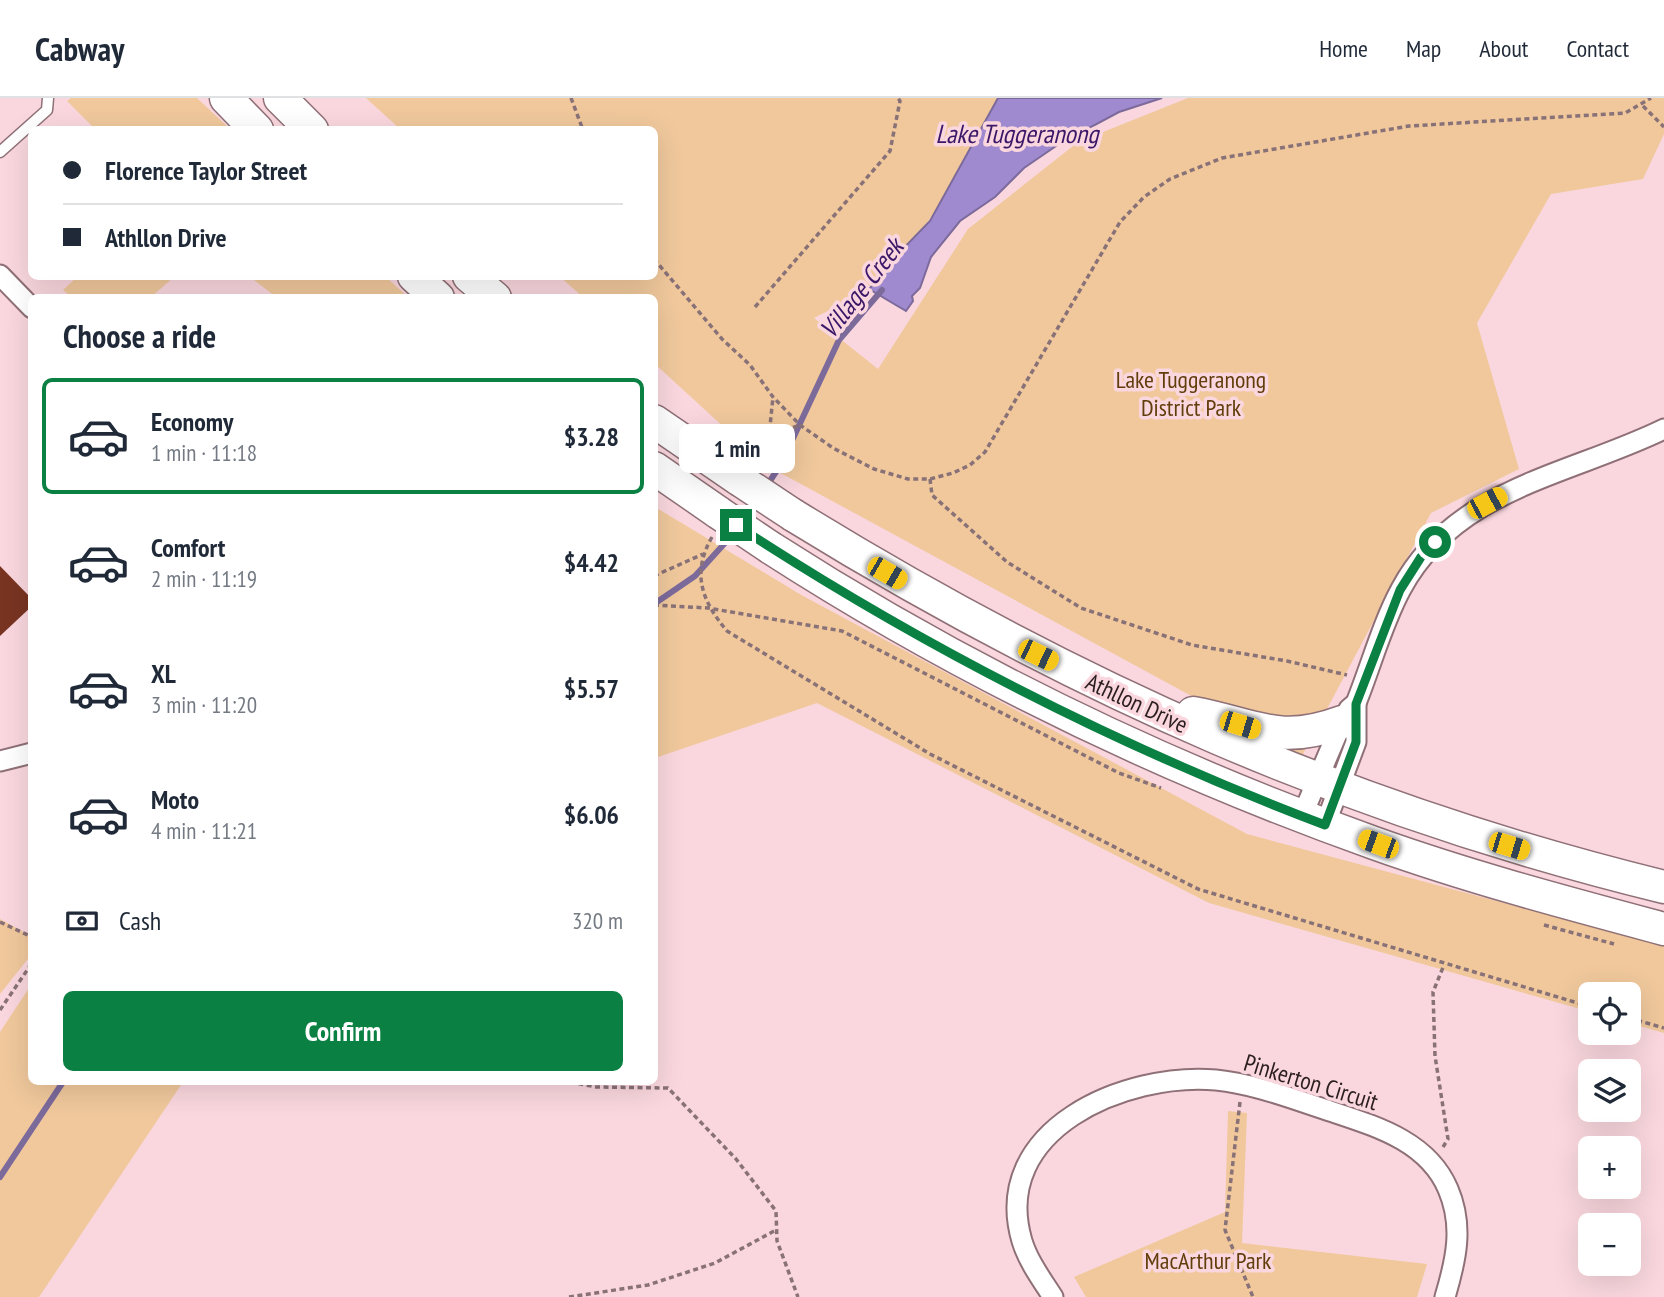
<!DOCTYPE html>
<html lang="en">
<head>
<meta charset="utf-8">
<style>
  body { margin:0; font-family:"PT Sans Narrow",sans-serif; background:#f6f6f7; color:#1f2937; height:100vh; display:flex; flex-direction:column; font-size:26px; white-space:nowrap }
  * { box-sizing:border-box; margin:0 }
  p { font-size:23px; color:#747a83 }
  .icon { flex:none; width:38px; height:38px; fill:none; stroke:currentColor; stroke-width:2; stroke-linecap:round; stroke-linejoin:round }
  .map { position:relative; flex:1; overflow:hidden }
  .details { position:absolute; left:28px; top:196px; width:630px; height:791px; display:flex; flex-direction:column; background:#fff; border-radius:10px; box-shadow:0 7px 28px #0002 }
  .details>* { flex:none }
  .banner { position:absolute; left:28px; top:28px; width:630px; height:154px; border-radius:10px; box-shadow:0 7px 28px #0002; display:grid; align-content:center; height:154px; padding:0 35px; background:#fff }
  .fabs { position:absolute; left:1578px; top:884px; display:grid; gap:14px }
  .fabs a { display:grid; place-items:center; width:63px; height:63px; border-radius:10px; background:#fff; box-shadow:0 7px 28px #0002; font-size:35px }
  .end { position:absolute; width:32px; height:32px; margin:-16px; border:9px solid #0b8043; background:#fff; box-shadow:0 0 0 4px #fff }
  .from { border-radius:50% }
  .bubble { position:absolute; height:49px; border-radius:10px; background:#fff; box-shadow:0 7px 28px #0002; font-size:23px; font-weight:700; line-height:49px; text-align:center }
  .car { position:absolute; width:21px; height:42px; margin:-21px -10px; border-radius:9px; box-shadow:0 0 5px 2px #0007; background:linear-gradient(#f5c518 24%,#345 0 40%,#f5c518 0 76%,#345 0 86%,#f5c518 0) }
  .banner b { display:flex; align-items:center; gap:24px; height:66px; font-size:26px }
  .banner b+b { border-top:2px solid #e0e1e3 }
  .banner i { width:18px; height:18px; background:#1f2937 }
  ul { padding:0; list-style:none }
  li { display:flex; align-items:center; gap:21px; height:116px; margin:0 14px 10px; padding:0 21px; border:4px solid transparent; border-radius:10px }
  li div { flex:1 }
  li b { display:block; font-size:26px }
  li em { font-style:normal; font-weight:700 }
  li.active { border-color:#0b8043 }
  li>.icon { width:63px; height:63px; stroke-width:1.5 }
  h2 { padding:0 35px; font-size:32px; line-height:84px }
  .pay { display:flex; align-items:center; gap:18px; height:77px; padding:0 35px; font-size:26px }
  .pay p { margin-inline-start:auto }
  .primary-button { display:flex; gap:14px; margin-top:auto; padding:14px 35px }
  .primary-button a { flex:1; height:80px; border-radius:10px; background:#0b8043; color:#fff; font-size:28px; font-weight:700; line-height:80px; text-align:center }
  header { display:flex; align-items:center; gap:42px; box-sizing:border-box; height:98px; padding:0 35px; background:#fff; border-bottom:2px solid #e0e1e3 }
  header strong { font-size:33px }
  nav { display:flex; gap:38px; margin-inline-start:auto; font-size:24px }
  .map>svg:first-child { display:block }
  .green { fill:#f0c89c }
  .water { fill:#9f8acf; stroke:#7c6a9b; stroke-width:2 }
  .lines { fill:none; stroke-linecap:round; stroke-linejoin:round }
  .stream { stroke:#7c6a9b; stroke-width:6 }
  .building { fill:#793421 }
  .service-casing { stroke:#8f7077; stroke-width:13 }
  .minor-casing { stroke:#8f7077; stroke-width:23 }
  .primary-casing { stroke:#8f7077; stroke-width:35 }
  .path { stroke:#897277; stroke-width:3.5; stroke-dasharray:5 3.5; stroke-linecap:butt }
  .service { stroke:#fff; stroke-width:10 }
  .minor { stroke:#fff; stroke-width:19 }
  .primary { stroke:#fff; stroke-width:32 }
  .primary-bridge-casing { stroke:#8f7077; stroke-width:35; stroke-linecap:butt }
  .primary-bridge { stroke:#fff; stroke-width:32 }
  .route { stroke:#0b8043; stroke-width:9 }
  .labels { text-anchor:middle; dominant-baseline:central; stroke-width:7; stroke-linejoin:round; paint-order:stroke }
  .park-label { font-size:24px; fill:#613d0b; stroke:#fad7de }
  .street-label { font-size:24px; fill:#2b1e21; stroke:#fad7de }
  .water-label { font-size:26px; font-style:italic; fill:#3a1768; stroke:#fad7de }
</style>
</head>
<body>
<header>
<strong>Cabway</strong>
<nav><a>Home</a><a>Map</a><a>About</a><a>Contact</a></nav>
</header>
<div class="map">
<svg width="1664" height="1199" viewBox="0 0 1664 1199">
  <rect width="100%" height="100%" fill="#fad7de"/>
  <g class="green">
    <polygon points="71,0 197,0 230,31 95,31 67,3"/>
    <path d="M366,0h632c-24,43 -67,143 -111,161 -12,34 -42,43 -73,59l64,51 90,-140 110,-87 110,-44h476v36l-21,45 -92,15 -74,129 42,146 -88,44 -129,243 -538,-292 -109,-100 -1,-66 -71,-1 -23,-20 94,-1v-146l-254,-1z"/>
    <polygon points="77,179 77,178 174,179 151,199 71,199 63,192"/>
    <polygon points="250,179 386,179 408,199 276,199"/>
    <polygon points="655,409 803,498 1247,736 1664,848 1664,935 1629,925 1629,896 1591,896 1591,914 1209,805 817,605 655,660"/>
    <polygon points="0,821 31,838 31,857 0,896"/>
    <polygon points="31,887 32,984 183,984 39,1199 0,1199 0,934"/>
    <polygon points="1228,1013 1247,1015 1242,1145 1427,1166 1417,1199 1086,1199 1074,1179 1225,1114"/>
  </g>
  <polygon class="water" points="998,0 1162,0 1119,14 1059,46 1024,70 995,99 960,123 931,159 920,190 912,198 913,203 906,213 869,191 880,179 879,168 897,157 930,123"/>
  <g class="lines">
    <g class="stream">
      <polyline points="766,389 781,366 839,242 882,192"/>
      <polyline points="654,506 695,478 734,435"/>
      <polyline points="0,1079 63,984"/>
    </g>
  </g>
  <polygon class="building" points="0,468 32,501 32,508 0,538"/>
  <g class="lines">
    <defs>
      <polyline id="service" points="0,54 47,12 48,0"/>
      <g id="minor">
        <polyline points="0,177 32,210"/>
        <polyline points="0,663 32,655"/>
        <path d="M1302,718l40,-94 7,-13 7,-6c15,-37 26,-79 45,-114 54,-101 169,-114 263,-160"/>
        <polyline points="1325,727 1356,644 1356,605"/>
        <path d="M1053,1199c-11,-17 -25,-36 -31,-56 -33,-112 104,-169 194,-161 40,4 79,20 117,32 45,15 95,30 115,77 16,37 8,71 -3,108"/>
      </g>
      <g id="primary">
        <polyline points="226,0 257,32"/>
        <polyline points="280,0 312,32"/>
        <polyline points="414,178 438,200"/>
        <polyline points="469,178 495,200"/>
        <polyline points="654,323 740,382"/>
        <polyline points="654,370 719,415"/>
        <path d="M793,417c279,172 552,294 871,372"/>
        <path d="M771,450c188,121 393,220 603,295 95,34 193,60 290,86"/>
        <path d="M1193,615c61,11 85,33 149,9"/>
      </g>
    </defs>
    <use href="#service" class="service-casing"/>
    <use href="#minor" class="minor-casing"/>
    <use href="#primary" class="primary-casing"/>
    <g class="path">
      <polyline points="571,0 583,32"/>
      <polyline points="1643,8 1664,29"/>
      <polyline points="654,161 722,241 750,267 773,299 800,327 833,350 874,371 908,381 930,381 953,375 970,367 985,354 1120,124 1144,99 1170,81 1222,60 1409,28 1625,15 1651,0"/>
      <polyline points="755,209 890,53 900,3 898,0"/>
      <polyline points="769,338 800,327"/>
      <polyline points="755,363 769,338 773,299"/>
      <polyline points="930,381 932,397 1007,464 1081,510 1192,547 1287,563 1347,577"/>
      <path d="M712,439c-21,37 -10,64 15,94l203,123 268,135 393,118"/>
      <polyline points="654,478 703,456"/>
      <polyline points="654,507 708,510 842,533 1119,675 1161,690"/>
      <polyline points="0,824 32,839"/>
      <polyline points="1544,827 1614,846"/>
      <polyline points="654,860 656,859"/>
      <polyline points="0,912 32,865"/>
      <polyline points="1629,920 1664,930"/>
      <polyline points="570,984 596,989 668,990 736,1061 776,1113 777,1143 798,1199"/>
      <polyline points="1240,1004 1225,1132 1253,1199"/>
      <polyline points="1443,1049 1448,1041 1435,958 1433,894 1444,867"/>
      <polyline points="569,1199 648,1187 715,1165 776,1132"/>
    </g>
    <use href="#service" class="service"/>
    <use href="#minor" class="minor"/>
    <use href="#primary" class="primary"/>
    <defs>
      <g id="primary-bridge">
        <polyline points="740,382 793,417"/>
        <polyline points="719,415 771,450"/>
      </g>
    </defs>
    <use href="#primary-bridge" class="primary-bridge-casing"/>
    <use href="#primary-bridge" class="primary-bridge"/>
  </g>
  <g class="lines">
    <path class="route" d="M736,427c185,121 383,222 589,300l31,-83v-38l44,-114 21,-33 14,-15"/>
  </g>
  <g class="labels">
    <g class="park-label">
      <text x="1191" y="281">Lake Tuggeranong<tspan x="1191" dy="28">District Park</tspan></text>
      <text x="1208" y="1162">MacArthur Park</text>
    </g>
    <g class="street-label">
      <text transform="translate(1137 605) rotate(25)">Athllon Drive</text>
      <text transform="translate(1311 984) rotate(17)">Pinkerton Circuit</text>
    </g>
    <g class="water-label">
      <text x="1017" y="35">Lake Tuggeranong</text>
      <text transform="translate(861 190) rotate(-52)">Village Creek</text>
    </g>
  </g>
</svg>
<div class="fabs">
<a><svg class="icon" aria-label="locate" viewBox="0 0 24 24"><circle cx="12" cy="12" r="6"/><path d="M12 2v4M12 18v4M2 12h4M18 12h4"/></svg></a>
<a><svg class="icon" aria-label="layers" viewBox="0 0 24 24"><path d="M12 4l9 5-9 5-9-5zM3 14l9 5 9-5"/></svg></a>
<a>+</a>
<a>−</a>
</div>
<i class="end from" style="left:1435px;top:444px"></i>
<i class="end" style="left:736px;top:427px"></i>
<div class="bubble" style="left:679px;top:326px;width:116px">1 min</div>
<i class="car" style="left:1487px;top:405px;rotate:62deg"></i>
<i class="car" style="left:887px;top:475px;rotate:120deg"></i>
<i class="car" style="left:1038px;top:557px;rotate:116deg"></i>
<i class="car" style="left:1240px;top:627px;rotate:107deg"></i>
<i class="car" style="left:1378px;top:746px;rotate:290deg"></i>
<i class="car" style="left:1509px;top:748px;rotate:107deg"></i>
<div class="banner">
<b><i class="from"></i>Florence Taylor Street</b>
<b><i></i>Athllon Drive</b>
</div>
<section class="details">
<h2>Choose a ride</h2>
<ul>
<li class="active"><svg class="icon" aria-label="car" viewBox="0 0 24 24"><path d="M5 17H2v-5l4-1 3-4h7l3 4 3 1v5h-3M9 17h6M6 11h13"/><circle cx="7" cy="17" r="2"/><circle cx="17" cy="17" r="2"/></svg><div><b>Economy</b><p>1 min · 11:18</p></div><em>$3.28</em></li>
<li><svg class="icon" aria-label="car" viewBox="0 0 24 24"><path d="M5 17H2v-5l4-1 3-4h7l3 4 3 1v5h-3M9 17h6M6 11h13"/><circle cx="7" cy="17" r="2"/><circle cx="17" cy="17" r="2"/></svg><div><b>Comfort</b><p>2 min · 11:19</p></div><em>$4.42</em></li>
<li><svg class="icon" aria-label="car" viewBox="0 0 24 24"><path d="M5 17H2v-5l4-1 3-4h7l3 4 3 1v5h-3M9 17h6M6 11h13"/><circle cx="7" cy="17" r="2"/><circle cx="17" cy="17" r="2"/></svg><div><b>XL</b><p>3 min · 11:20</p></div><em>$5.57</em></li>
<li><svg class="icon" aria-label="car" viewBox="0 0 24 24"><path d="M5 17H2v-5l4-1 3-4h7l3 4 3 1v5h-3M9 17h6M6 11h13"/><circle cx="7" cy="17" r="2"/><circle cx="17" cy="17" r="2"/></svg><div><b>Moto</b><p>4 min · 11:21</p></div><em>$6.06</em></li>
</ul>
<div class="pay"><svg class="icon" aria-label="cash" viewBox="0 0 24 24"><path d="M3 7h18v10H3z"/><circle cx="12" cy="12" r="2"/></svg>Cash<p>320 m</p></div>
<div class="primary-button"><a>Confirm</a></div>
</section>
</div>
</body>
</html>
